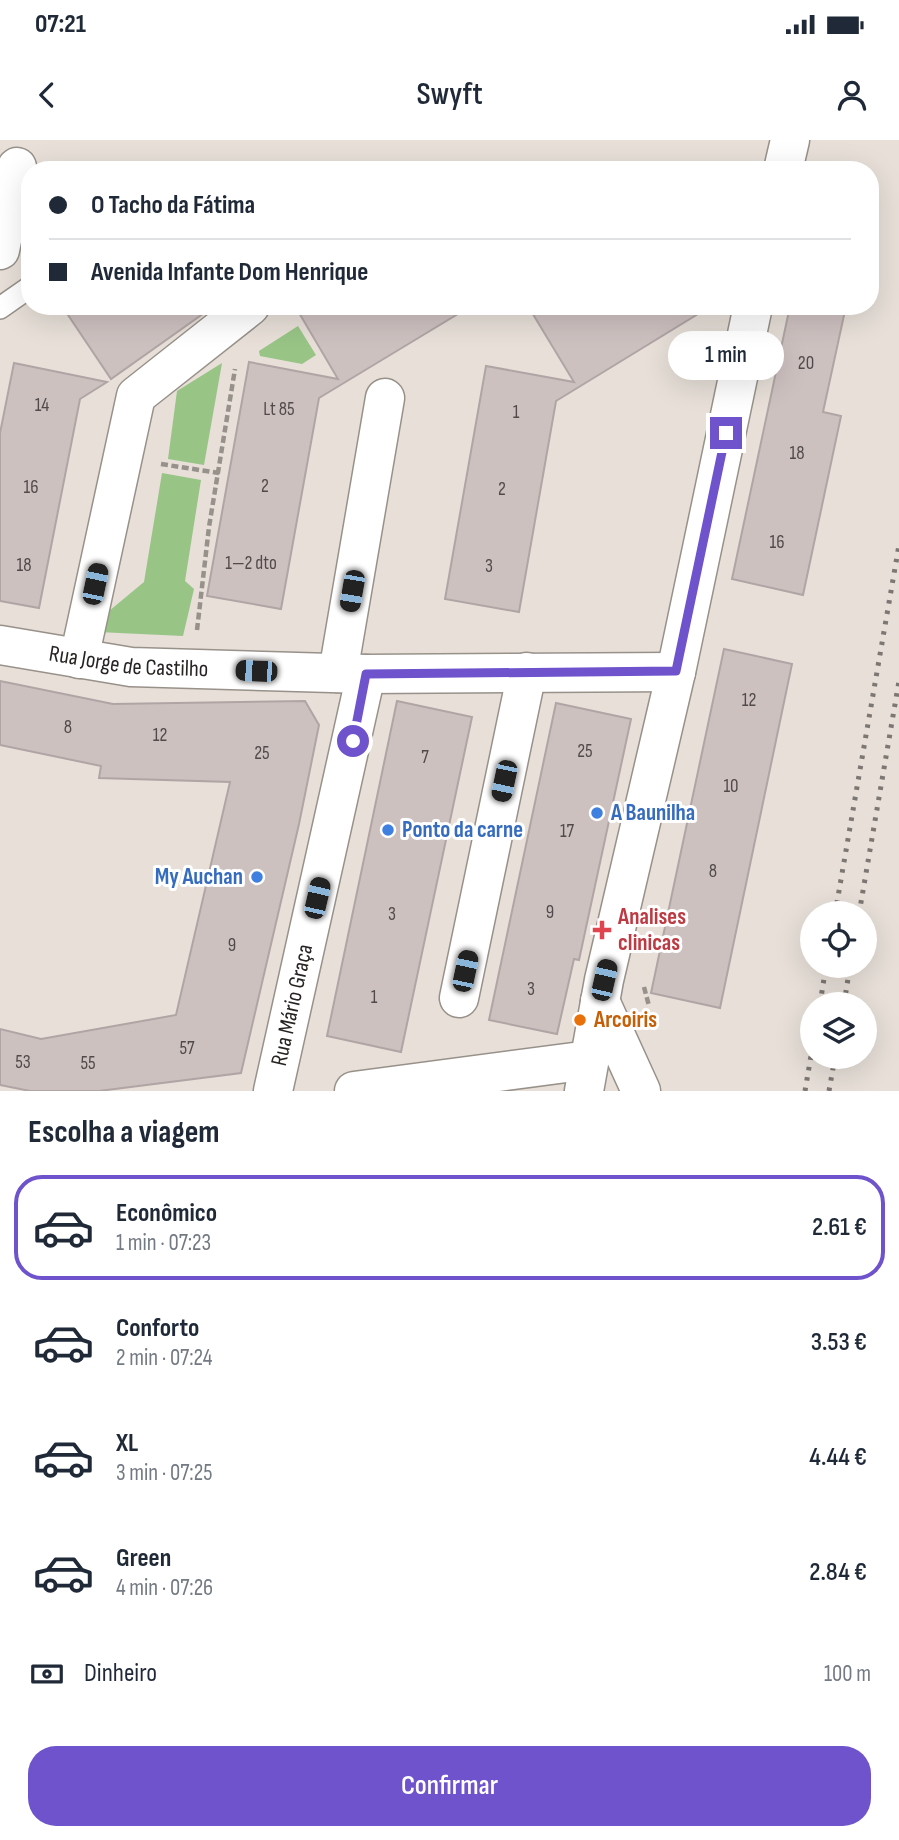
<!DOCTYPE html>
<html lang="pt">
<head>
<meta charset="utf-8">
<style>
  body { margin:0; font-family:"Sofia Sans Condensed",sans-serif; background:#f2f2f3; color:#1f2937; height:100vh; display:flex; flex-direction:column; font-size:26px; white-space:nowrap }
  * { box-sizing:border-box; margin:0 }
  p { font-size:23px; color:#747a83 }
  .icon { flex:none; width:38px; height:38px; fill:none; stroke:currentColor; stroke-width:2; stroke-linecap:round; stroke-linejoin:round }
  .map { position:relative; height:951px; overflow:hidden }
  .panel { display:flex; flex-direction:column; background:#fff; flex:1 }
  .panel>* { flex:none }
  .guide { position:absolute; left:21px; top:21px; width:858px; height:154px; border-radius:28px; box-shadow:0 7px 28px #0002; display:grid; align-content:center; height:154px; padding:0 28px; background:#fff }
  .controls { position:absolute; left:800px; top:761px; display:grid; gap:14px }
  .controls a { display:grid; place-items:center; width:77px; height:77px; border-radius:50%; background:#fff; box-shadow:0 7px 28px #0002; font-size:35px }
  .end { position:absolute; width:32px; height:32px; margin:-16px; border:9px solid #6e53cc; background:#fff; box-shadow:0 0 0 4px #fff }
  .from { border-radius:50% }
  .bubble { position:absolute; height:49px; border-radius:24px; background:#fff; box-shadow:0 7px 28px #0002; font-size:23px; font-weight:600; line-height:49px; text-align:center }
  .car { position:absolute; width:21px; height:42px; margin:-21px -10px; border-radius:9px; box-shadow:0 0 5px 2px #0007; background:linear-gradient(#222 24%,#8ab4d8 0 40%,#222 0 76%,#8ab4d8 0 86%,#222 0) }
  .guide b { display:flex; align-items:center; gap:24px; height:66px; font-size:26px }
  .guide b+b { border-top:2px solid #e0e1e3 }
  .guide i { width:18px; height:18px; background:#1f2937 }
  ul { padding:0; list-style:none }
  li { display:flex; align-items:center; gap:21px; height:105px; margin:0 14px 10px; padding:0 14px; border:4px solid transparent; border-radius:28px }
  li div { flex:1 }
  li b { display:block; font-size:26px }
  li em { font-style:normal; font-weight:600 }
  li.selected { border-color:#6e53cc }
  li>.icon { width:63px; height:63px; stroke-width:1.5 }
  h2 { padding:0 28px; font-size:32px; line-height:84px }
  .pay { display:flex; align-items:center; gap:18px; height:77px; padding:0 28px; font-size:26px }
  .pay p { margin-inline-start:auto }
  .button { display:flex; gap:14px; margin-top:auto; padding:14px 28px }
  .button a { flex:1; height:80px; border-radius:28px; background:#6e53cc; color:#fff; font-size:28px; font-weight:600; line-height:80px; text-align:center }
  .status { display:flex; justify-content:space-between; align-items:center; height:49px; padding:0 35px; background:#fff; direction:ltr }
  .status svg { height:19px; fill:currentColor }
  header { display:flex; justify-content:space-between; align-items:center; height:91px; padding:0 28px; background:#fff; font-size:32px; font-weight:600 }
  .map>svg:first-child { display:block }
  .green { fill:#98c486 }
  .building { fill:#cdc1c0; stroke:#b0a5a4; stroke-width:2 }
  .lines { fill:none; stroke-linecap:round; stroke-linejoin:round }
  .lane-casing { stroke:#98918a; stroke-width:24 }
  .street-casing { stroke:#98918a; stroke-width:41 }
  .path { stroke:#97918c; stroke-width:4.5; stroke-dasharray:7 3.5; stroke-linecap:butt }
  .lane { stroke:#fff; stroke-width:21 }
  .street { stroke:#fff; stroke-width:38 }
  .rail { stroke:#7d7773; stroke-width:5; stroke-dasharray:3.5 7; stroke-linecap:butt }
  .route { stroke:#6e53cc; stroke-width:9 }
  .shop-dot { fill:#3f7fe0; stroke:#fff; stroke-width:2.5 }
  .health-dot { fill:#e0444e; stroke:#fff; stroke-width:2.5 }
  .food-dot { fill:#e8710a; stroke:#fff; stroke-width:2.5 }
  .labels { text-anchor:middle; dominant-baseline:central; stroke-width:6; stroke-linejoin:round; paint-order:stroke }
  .number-label { font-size:19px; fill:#504b4a }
  .street-label { font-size:23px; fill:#272422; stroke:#fff }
  .shop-label { font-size:23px; font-weight:bold; fill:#366cbe; stroke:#fff; text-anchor:start }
  .health-label { font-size:23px; font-weight:bold; fill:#be3a42; stroke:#fff; text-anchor:start }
  .food-label { font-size:23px; font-weight:bold; fill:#c56008; stroke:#fff; text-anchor:start }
</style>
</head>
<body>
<div class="status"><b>07:21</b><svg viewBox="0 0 49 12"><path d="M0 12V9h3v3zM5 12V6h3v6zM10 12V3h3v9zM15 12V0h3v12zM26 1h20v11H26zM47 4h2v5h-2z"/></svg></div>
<header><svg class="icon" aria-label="back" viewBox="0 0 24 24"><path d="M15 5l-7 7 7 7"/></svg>Swyft<svg class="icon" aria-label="person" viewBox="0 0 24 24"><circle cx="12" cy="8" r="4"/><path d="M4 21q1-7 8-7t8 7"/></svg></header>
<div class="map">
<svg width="899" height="951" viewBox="0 0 899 951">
  <rect width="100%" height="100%" fill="#e7dfd8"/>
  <g class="green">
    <polygon points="298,186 316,215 302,224 260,216 259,211"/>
    <polygon points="222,223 204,325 168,319 177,251"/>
    <polygon points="162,333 201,340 185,441 194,449 183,496 98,492 103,476 144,442"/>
  </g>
  <g class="building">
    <polygon points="62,166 214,166 111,239"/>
    <polygon points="295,166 471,166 319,258 281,469 207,456 249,222 338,239"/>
    <polygon points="528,166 711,166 556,261 519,472 445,459 486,226 574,242"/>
    <polygon points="790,166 846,166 823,272 841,276 803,455 732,439"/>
    <polygon points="14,223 107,242 80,259 39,468 0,461 0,293"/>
    <polygon points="724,509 792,524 720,868 651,853"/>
    <polygon points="0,541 113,564 305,561 319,585 299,684 241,933 99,951 30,951 0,945 0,889 41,899 176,875 230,642 99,638 101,626 0,605"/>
    <polygon points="397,561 472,577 401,912 327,896"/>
    <polygon points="556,563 631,579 579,820 574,819 557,894 489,880"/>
  </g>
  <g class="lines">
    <defs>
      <polyline id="lane" points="0,168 30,147"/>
      <g id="street">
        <polyline points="783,30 790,0"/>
        <polyline points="0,110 17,27"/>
        <path id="s1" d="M0,505l131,22 235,7 310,-2"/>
        <polyline points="79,519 136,256 250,166"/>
        <polyline points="338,533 385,258"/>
        <polyline points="459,858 527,532"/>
        <polyline points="600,861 641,951"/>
        <path id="s2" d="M273,951l93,-417"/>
        <polyline points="354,951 589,920"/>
        <polyline points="584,951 604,840 676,532 753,166"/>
      </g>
    </defs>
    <use href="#lane" class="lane-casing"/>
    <use href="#street" class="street-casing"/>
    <g class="path">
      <polyline points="161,324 219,333"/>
      <polyline points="197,490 209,387 235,229"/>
      <polyline points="644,847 649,866"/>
    </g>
    <use href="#lane" class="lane"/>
    <use href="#street" class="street"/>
    <g class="rail">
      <polyline points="835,774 899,405"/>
      <polyline points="859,774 899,541"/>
      <polyline points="820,864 826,826"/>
      <polyline points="844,864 850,826"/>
      <polyline points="805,951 812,910"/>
      <polyline points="829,951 835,917"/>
    </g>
  </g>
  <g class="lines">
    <polyline class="route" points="353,601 366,534 676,531 726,293"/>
  </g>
  <g class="shop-dot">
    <circle cx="597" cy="673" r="7"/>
    <circle cx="388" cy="690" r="7"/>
    <circle cx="257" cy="737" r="7"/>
  </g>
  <path class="health-dot" d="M598.5 779.5h7v7h7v7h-7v7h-7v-7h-7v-7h7z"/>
  <circle class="food-dot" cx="580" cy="880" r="7"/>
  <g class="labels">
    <g class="number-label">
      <text x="806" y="223">20</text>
      <text x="42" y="265">14</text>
      <text x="279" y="269">Lt 85</text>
      <text x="516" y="272">1</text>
      <text x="797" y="313">18</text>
      <text x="265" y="346">2</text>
      <text x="31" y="347">16</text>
      <text x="502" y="349">2</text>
      <text x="777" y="402">16</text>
      <text x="251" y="423">1—2 dto</text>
      <text x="24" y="425">18</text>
      <text x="489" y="426">3</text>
      <text x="749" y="560">12</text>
      <text x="68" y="587">8</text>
      <text x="160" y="595">12</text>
      <text x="585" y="611">25</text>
      <text x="262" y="613">25</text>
      <text x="425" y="617">7</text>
      <text x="731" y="646">10</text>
      <text x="567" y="691">17</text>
      <text x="713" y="731">8</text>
      <text x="550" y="772">9</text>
      <text x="392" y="774">3</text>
      <text x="232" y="805">9</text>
      <text x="531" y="849">3</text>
      <text x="374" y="857">1</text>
      <text x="187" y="908">57</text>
      <text x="23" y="922">53</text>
      <text x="88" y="923">55</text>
    </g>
    <g class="street-label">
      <text stroke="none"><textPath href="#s1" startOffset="130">Rua Jorge de Castilho</textPath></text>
      <text stroke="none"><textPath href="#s2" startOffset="88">Rua Mário Graça</textPath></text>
    </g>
    <g class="shop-label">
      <text x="611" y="673">A Baunilha</text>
      <text x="402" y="690">Ponto da carne</text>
      <text x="243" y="737" text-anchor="end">My Auchan</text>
    </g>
    <g class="health-label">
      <text x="618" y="777">Analises<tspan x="618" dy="26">clinicas</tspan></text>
    </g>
    <g class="food-label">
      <text x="594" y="880">Arcoiris</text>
    </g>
  </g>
</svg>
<div class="controls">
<a><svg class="icon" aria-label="locate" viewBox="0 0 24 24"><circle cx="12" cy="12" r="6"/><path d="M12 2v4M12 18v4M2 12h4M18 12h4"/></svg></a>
<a><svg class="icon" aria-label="layers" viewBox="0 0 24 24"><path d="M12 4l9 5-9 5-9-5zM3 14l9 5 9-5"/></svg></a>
</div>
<i class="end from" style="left:353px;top:601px"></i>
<i class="end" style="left:726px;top:293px"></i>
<div class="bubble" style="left:668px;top:191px;width:116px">1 min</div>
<i class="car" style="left:95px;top:444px;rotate:12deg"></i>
<i class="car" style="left:352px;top:451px;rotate:190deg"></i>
<i class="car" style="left:256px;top:531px;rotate:272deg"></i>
<i class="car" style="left:504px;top:641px;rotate:192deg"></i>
<i class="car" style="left:317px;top:758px;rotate:13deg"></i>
<i class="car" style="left:465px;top:831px;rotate:12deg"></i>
<i class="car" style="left:604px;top:840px;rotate:13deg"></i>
<div class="guide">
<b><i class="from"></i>O Tacho da Fátima</b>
<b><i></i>Avenida Infante Dom Henrique</b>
</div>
</div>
<section class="panel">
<h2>Escolha a viagem</h2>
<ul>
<li class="selected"><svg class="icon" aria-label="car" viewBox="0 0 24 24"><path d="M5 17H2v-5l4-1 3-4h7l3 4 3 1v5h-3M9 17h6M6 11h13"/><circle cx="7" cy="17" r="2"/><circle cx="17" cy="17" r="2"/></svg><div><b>Econômico</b><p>1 min · 07:23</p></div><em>2.61 €</em></li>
<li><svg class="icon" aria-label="car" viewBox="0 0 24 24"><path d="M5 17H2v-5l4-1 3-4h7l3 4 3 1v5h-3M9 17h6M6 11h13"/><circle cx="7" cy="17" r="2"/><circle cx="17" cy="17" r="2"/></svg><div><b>Conforto</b><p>2 min · 07:24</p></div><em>3.53 €</em></li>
<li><svg class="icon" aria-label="car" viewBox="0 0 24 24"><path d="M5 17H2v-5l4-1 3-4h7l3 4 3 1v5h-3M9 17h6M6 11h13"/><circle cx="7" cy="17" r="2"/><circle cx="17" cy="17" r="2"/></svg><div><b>XL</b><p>3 min · 07:25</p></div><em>4.44 €</em></li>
<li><svg class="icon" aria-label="car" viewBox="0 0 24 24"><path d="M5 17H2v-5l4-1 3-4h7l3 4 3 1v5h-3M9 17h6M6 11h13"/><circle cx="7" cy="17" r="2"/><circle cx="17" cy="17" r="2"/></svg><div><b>Green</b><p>4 min · 07:26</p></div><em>2.84 €</em></li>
</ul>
<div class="pay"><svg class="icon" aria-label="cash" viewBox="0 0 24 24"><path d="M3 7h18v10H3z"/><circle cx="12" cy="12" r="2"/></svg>Dinheiro<p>100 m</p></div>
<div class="button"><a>Confirmar</a></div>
</section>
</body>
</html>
